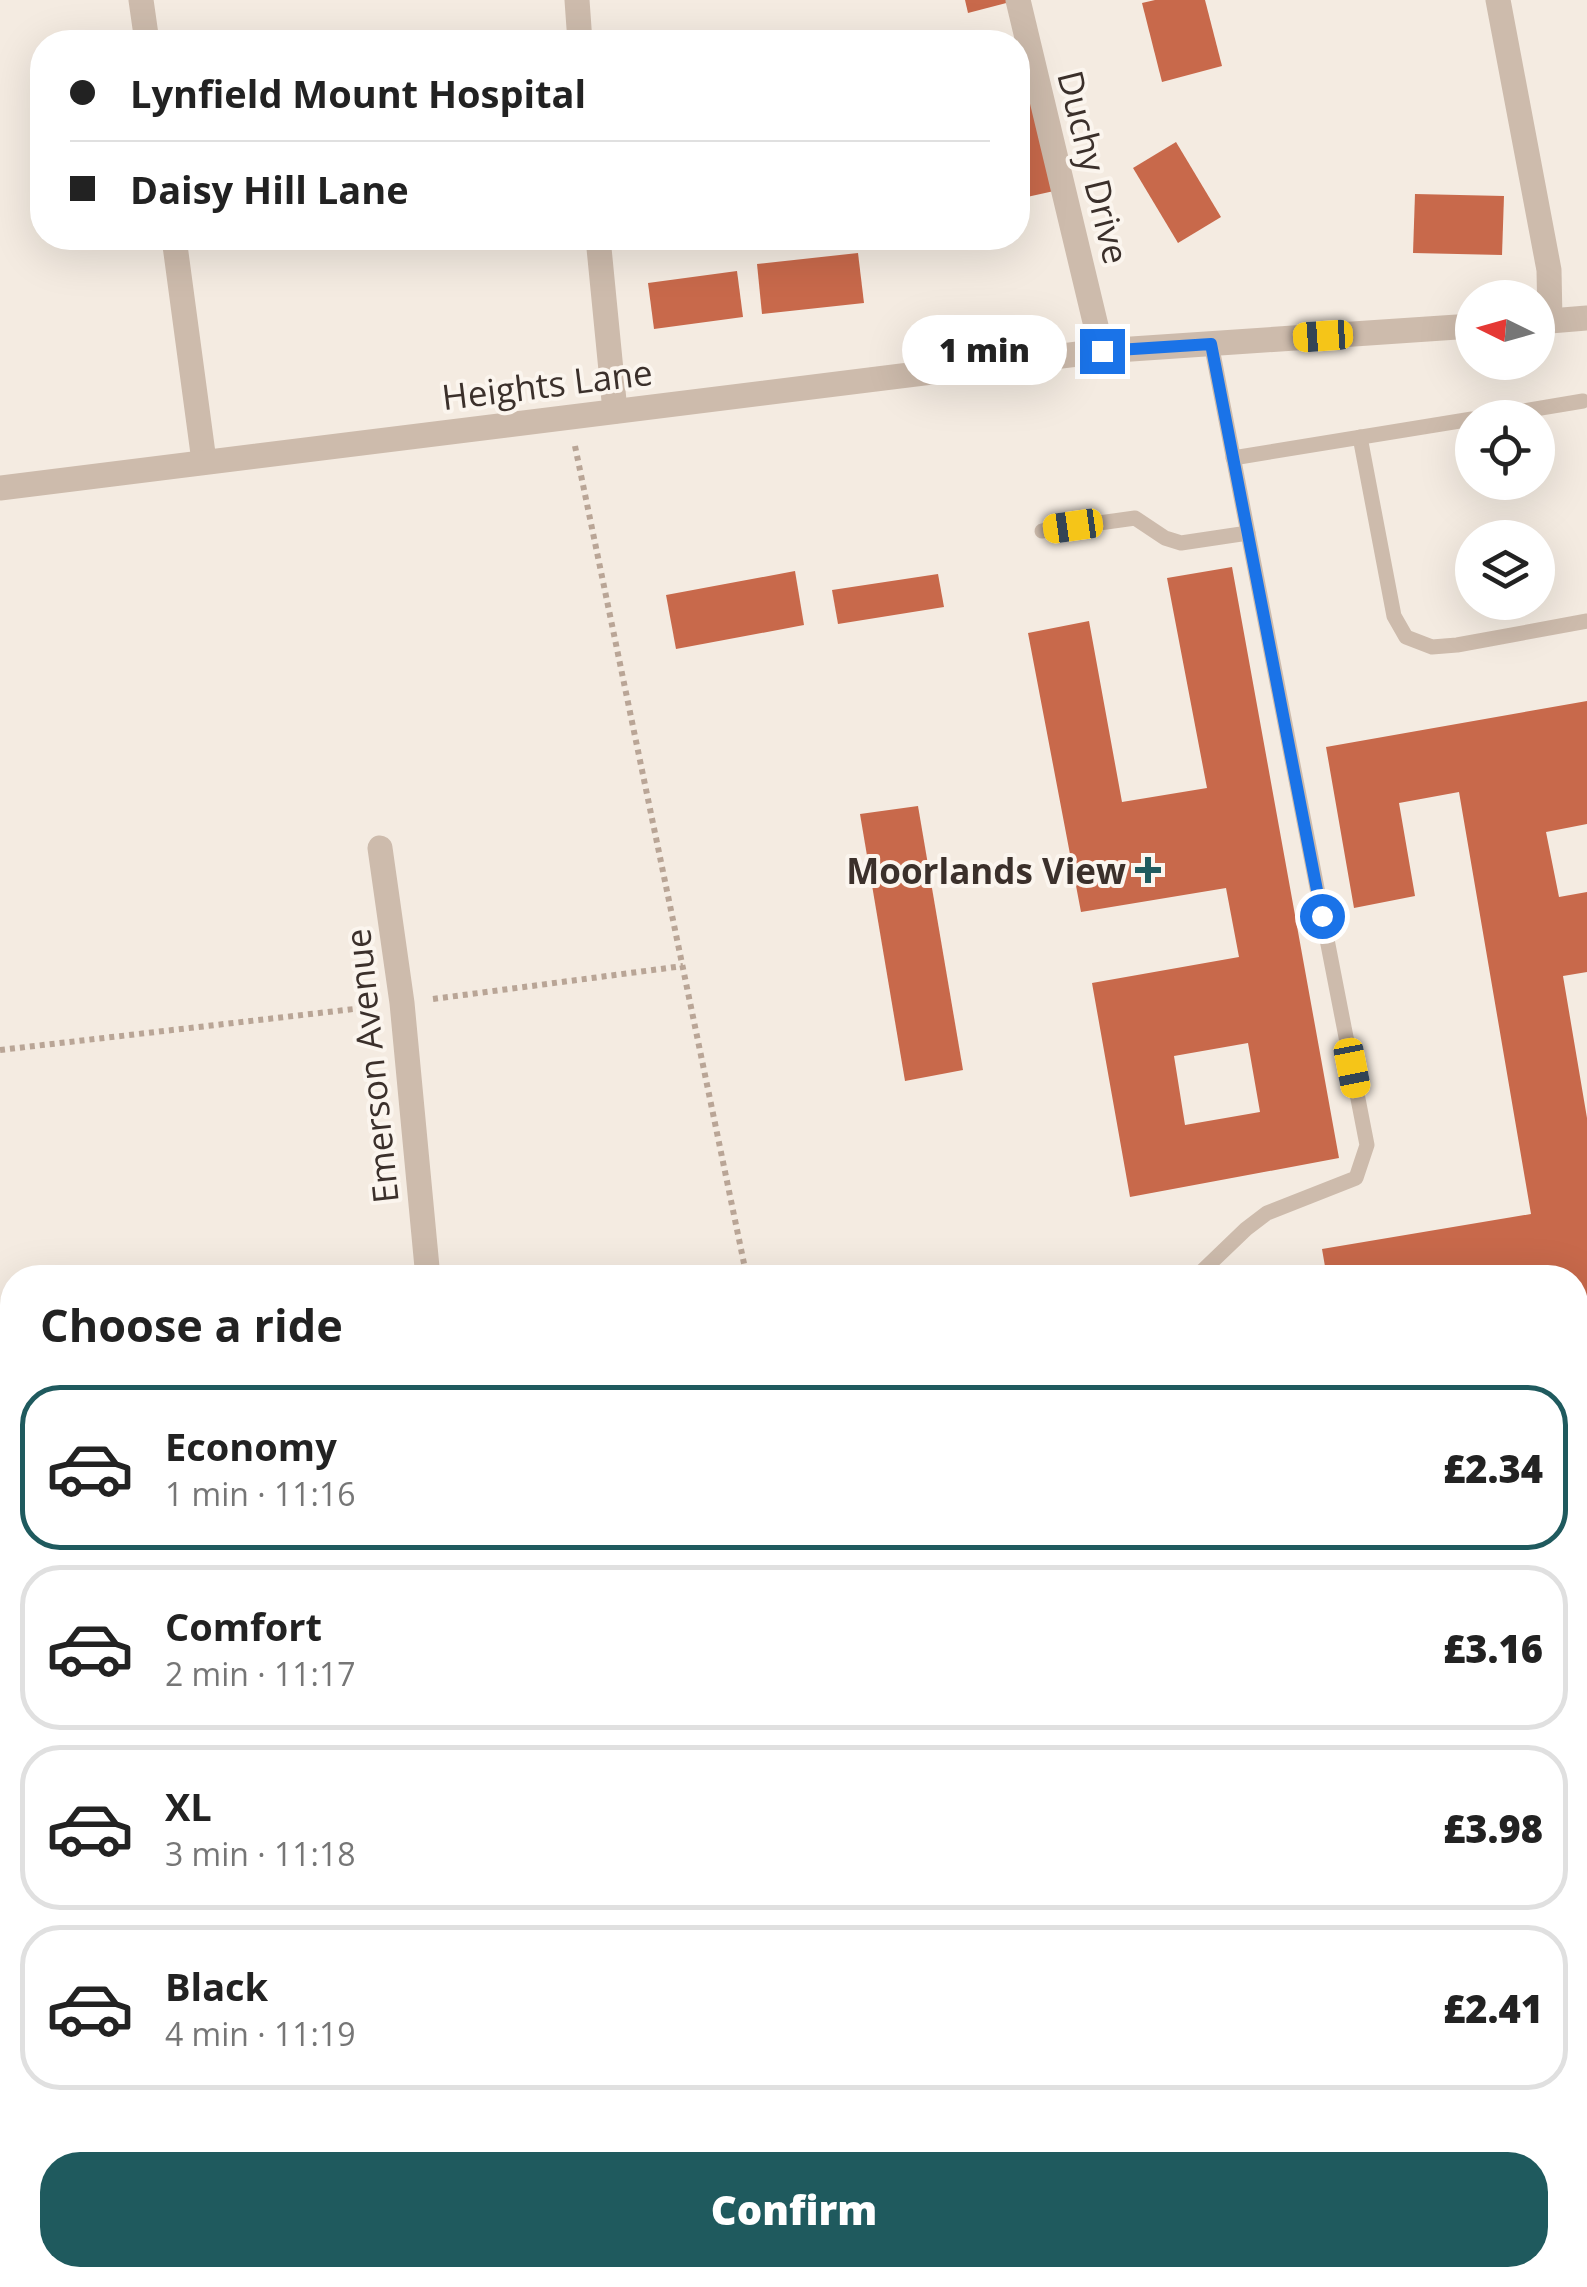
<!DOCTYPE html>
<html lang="en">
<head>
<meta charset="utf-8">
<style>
  body { margin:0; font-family:"Open Sans",sans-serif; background:#f6f6f6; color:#222; height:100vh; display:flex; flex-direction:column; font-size:38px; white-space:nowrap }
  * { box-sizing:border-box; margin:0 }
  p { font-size:32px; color:#767676 }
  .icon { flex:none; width:55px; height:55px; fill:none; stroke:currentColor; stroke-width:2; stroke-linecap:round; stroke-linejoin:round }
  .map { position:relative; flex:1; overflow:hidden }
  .sheet { position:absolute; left:0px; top:1265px; width:1588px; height:1022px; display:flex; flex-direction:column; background:#fff; border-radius:40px 40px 0 0; box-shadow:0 10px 40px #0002 }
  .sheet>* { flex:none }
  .guide { position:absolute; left:30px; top:30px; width:1000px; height:220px; border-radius:40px; box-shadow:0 10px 40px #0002; display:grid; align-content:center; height:220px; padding:0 40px; background:#fff }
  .needle { width:65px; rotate:275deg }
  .tools { position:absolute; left:1455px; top:280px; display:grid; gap:20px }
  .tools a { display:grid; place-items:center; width:100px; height:100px; border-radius:50%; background:#fff; box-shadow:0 10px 40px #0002; font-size:50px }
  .end { position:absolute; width:45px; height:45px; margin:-22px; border:12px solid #1a73e8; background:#fff; box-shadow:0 0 0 5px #fff }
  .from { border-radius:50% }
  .bubble { position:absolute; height:70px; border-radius:35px; background:#fff; box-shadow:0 10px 40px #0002; font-size:32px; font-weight:800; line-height:70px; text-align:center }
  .car { position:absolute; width:30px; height:60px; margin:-30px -15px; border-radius:12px; box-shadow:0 0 8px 2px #0007; background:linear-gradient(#f5c518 24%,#345 0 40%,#f5c518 0 76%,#345 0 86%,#f5c518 0) }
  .guide b { display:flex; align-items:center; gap:35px; height:95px; font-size:38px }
  .guide b+b { border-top:2px solid #e0e0e0 }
  .guide i { width:25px; height:25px; background:#222 }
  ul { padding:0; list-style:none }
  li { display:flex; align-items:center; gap:30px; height:165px; margin:0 20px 15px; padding:0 20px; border:5px solid #e0e0e0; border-radius:40px }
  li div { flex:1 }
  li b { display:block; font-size:38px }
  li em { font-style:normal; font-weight:800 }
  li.selected { border-color:#1f5a5e }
  li>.icon { width:90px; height:90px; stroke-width:1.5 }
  h2 { padding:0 40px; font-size:45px; line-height:120px }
  .primary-button { display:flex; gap:20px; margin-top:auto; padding:20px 40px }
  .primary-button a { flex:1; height:115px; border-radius:40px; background:#1f5a5e; color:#fff; font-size:40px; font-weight:800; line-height:115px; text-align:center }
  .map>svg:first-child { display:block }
  .building { fill:#c8694b; fill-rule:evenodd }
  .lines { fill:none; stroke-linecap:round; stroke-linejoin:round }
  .path { stroke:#b9a596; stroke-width:6; stroke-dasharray:5 5; stroke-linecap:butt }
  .service { stroke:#cdbbac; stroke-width:15 }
  .minor { stroke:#cdbbac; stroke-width:25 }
  .tertiary { stroke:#cdbbac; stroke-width:25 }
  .route { stroke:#1a73e8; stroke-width:12 }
  .poi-dot { fill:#1f5a5e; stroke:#fbf5ee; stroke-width:4 }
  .labels { text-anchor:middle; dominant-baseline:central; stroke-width:8; stroke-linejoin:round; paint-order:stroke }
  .street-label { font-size:35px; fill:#3b302b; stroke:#fbf5ee }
  .poi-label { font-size:35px; font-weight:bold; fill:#3b302b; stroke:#fbf5ee; text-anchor:end }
</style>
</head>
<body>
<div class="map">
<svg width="1587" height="2287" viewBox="0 0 1587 2287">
  <rect width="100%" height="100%" fill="#f4ebe1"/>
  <g class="building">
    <polygon points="965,0 1014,0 1014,1 968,13"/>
    <polygon points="1155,0 1205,0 1222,66 1162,82 1142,3"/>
    <polygon points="1028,80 1054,191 1018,199 1018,83"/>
    <polygon points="1176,142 1221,217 1178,243 1133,168"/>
    <polygon points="1415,194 1504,196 1502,255 1413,253"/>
    <polygon points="858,253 864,303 762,314 757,264"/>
    <polygon points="737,271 743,317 654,329 648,283"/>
    <path d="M1232,567l107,591 -209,39 -38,-214 147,-26 -13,-69 -145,24 -53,-279 61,-12 33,181 85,-14 -40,-210zM1248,1043l12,69 -75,13 -11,-69z"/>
    <polygon points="795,571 804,625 676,649 666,595"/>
    <polygon points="938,574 944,607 838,624 832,590"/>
    <polygon points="1587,701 1587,824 1546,832 1559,897 1587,892 1587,972 1563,976 1587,1118 1587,1549 1582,1549 1575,1504 1575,1278 1327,1278 1322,1249 1531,1214 1459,792 1399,803 1415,896 1354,908 1326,747"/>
    <polygon points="918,806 963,1070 905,1081 860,814"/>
  </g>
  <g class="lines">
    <g class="path">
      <polyline points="575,446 747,1278"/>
      <polyline points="433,999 683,966"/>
      <polyline points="0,1050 371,1007"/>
      <polyline points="966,2275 968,2287"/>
      <polyline points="196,2287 196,2275"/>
      <polyline points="632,2287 634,2275"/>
    </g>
    <g class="service">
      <polyline points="1482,418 1583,401"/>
      <polyline points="1360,437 1394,616 1406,637 1432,647 1457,645 1587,621"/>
      <polyline points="1233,458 1472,419"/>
      <polyline points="1042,531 1135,518 1165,538 1181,543 1248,533"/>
      <polyline points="1195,1278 1246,1229 1267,1213 1356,1178 1367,1145 1211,343"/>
    </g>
    <g class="minor">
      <polyline points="141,0 147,42"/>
      <polyline points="577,0 580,42"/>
      <polyline points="1018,0 1102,351"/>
      <polyline points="1498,0 1549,270 1550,321"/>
      <polyline points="174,238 204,461"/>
      <polyline points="598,238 615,411"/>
      <polyline points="380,848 402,1003 428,1278"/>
      <polyline points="0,1604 12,1606"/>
      <polyline points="1575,1832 1587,1829"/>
    </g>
    <g class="tertiary">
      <polyline points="1538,322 1587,318"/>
      <polyline points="0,488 1102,351 1472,326"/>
    </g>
  </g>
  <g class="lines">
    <polyline class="route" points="1102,351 1211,344 1322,916"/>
  </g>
  <path class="poi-dot" d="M1143 855h10v10h10v10h-10v10h-10v-10h-10v-10h10z"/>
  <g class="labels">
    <g class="street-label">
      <text transform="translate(1094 167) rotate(76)">Duchy Drive</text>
      <text transform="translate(547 384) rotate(-7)">Heights Lane</text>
      <text transform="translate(371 1066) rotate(-96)">Emerson Avenue</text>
    </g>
    <g class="poi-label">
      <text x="1126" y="870">Moorlands View</text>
    </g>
  </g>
</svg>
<div class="tools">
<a><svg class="needle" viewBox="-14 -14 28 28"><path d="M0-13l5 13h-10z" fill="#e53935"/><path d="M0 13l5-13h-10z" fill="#767676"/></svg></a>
<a><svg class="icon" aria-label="locate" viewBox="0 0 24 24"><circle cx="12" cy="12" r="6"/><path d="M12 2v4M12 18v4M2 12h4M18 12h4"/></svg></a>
<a><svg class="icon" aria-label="layers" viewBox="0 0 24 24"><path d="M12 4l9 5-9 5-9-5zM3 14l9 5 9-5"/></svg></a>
</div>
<i class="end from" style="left:1322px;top:916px"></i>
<i class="end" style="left:1102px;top:351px"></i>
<div class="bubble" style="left:902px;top:315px;width:165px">1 min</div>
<i class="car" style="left:1323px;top:336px;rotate:266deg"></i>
<i class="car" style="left:1073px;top:526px;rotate:262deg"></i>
<i class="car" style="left:1352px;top:1068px;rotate:169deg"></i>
<div class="guide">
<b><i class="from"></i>Lynfield Mount Hospital</b>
<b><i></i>Daisy Hill Lane</b>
</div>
<section class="sheet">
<h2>Choose a ride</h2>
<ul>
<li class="selected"><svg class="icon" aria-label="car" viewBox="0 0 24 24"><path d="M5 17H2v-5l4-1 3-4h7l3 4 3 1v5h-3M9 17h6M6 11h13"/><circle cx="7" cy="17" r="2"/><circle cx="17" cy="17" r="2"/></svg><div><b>Economy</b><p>1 min · 11:16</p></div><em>£2.34</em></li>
<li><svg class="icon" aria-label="car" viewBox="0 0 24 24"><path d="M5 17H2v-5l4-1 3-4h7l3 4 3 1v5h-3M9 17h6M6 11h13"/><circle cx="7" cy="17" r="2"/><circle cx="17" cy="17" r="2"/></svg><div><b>Comfort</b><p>2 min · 11:17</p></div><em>£3.16</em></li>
<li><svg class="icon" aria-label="car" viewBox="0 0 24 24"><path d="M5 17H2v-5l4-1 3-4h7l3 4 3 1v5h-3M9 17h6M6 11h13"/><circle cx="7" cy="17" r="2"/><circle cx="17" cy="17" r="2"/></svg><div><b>XL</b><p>3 min · 11:18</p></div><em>£3.98</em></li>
<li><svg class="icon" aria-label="car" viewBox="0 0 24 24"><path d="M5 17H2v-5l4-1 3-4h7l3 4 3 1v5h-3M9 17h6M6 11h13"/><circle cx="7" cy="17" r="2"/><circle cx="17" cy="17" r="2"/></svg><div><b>Black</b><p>4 min · 11:19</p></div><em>£2.41</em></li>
</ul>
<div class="primary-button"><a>Confirm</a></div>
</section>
</div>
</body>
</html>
